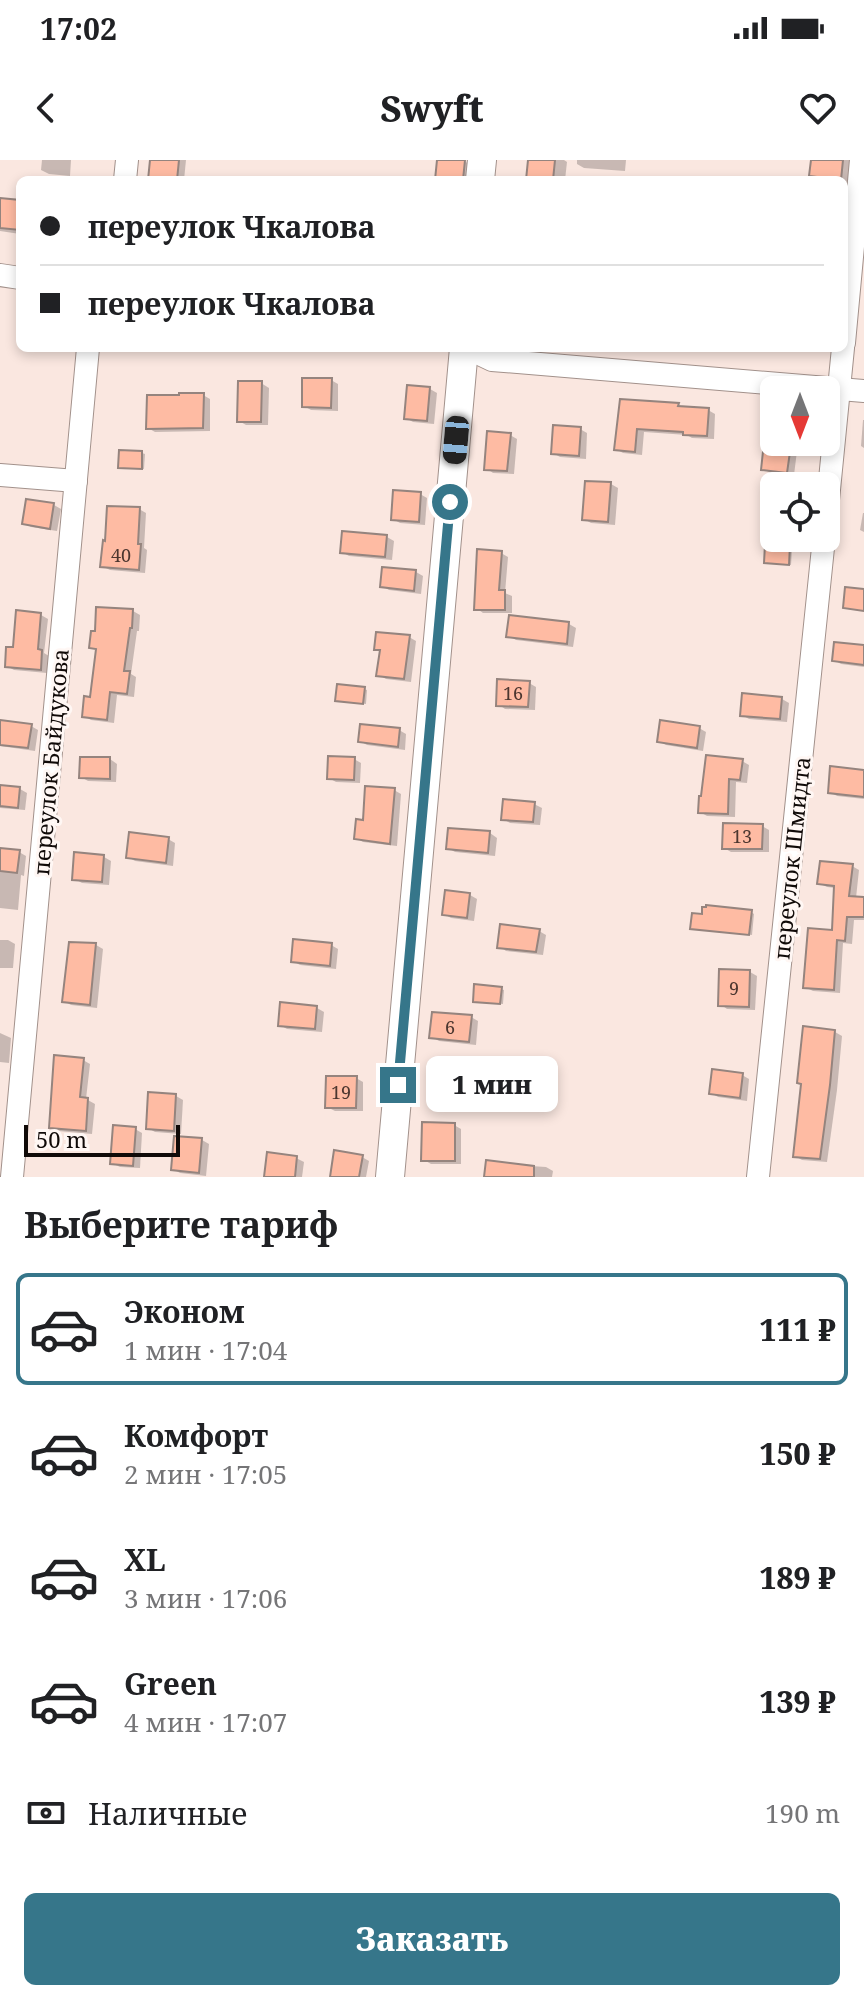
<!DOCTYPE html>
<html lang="ru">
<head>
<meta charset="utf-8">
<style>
  body { margin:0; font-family:"Noto Serif",serif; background:#f2f2f2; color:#202124; height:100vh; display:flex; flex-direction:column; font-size:30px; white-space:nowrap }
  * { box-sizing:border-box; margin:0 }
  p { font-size:26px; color:#757577 }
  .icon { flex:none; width:44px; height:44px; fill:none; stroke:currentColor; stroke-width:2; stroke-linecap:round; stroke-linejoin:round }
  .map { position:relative; height:1017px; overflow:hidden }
  .drawer { display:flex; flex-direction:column; background:#fff; flex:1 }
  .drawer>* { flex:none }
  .banner { position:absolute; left:16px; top:16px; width:832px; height:176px; border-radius:12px; box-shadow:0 4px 12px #0003; display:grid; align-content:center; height:176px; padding:0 24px; background:#fff }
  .needle { width:52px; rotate:180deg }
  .buttons { position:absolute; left:760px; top:216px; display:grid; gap:16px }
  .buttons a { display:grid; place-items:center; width:80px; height:80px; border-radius:12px; background:#fff; box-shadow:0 4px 12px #0003; font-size:40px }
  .scale { position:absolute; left:24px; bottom:20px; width:156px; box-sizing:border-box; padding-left:8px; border:4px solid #100a08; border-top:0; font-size:22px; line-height:28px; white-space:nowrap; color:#100a08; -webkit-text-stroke:6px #fff7f4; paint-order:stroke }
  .end { position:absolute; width:36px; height:36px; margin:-18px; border:10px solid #36768a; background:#fff; box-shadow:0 0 0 4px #fff }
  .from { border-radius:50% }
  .bubble { position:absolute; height:56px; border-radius:12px; background:#fff; box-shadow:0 4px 12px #0003; font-size:26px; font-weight:800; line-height:56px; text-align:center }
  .car { position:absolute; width:24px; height:48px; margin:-24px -12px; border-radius:10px; box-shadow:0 0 6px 2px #0007; background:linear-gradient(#222 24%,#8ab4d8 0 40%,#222 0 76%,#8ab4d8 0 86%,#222 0) }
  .banner b { display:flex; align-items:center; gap:28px; height:76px; font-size:30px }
  .banner b+b { border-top:2px solid #e0e0e0 }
  .banner i { width:20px; height:20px; background:#202124 }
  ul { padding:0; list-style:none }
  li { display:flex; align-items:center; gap:24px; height:112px; margin:0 16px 12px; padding:0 8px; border:4px solid transparent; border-radius:12px }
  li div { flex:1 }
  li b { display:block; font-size:30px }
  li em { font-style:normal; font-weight:800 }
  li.on { border-color:#36768a }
  li>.icon { width:72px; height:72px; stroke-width:1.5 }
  h2 { padding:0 24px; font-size:36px; line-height:96px }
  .pay { display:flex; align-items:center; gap:20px; height:88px; padding:0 24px; font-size:30px }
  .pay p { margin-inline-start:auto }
  .primary-button { display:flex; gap:16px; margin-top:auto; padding:16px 24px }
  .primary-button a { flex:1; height:92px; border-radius:12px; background:#36768a; color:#fff; font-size:32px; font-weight:800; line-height:92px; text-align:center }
  .status { display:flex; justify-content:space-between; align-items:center; height:56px; padding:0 40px; background:#fff; direction:ltr }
  .status svg { height:22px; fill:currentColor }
  header { display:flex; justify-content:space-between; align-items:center; height:104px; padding:0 24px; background:#fff; font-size:36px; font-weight:800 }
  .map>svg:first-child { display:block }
  .shadow { fill:#0003 }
  .building { fill:#febba3; stroke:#95847e; stroke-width:2 }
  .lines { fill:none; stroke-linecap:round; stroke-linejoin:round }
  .minor-casing { stroke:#a2918b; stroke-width:24 }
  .tertiary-casing { stroke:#a2918b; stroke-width:30 }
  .minor { stroke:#fff; stroke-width:22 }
  .tertiary { stroke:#fff; stroke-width:28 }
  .route { stroke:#36768a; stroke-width:10 }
  .labels { text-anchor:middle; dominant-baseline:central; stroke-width:6; stroke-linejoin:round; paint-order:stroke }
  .number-label { font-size:18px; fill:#4c362f }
  .street-label { font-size:22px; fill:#100a08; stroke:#fff7f4 }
</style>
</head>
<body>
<div class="status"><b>17:02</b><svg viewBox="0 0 49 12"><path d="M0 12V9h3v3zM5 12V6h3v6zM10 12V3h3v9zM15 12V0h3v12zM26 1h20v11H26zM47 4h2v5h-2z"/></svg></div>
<header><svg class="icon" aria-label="back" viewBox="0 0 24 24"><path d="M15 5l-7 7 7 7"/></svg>Swyft<svg class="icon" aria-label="heart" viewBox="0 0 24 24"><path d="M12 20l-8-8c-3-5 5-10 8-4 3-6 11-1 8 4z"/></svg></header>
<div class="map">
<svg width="864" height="1017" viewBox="0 0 864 1017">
  <rect width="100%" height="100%" fill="#fae7e0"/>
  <g class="shadow">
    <polygon points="42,0 71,0 70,16 49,14 41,10"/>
    <polygon points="152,0 186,0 184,20 150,20"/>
    <polygon points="439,0 464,1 476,8 474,20 437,20"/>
    <polygon points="531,0 564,0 567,2 565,20 528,20"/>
    <polygon points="577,0 626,0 625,11 584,8 577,4"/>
    <polygon points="813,0 855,0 852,25 844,24 844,20 820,20 811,15"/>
    <polygon points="0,40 20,42 20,74 0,71"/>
    <polygon points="784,188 824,188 823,191"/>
    <polygon points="331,220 338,224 338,251 311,250 304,246"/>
    <polygon points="261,223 269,228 268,265 246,265 239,261"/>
    <polygon points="430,229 437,233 434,264 413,262 406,258"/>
    <polygon points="203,235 210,239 210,271 155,272 148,268"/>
    <polygon points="622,241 678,244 685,248 708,250 715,254 714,279 692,278 687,275 644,272 642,295 623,293 616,289"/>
    <polygon points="863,260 864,260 864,288 861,286"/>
    <polygon points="580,269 587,273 586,299 560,297 553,293"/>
    <polygon points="510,275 517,279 514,314 493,313 486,308"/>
    <polygon points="790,287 797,291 794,315 770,313 763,308"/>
    <polygon points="142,293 145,294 144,309 120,307"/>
    <polygon points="611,324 618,328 615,365 591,363 584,359"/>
    <polygon points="420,334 427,338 425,365 400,363 393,359"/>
    <polygon points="54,345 61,349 57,371 31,367 24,363"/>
    <polygon points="139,349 146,353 144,388 147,390 145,413 110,410 102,406"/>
    <polygon points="863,353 864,353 864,372 860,370"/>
    <polygon points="387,377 394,381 392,400 349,396 342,392"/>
    <polygon points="789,387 792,389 791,405 766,402"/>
    <polygon points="501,393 508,397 505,433 512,436 512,453 483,453 476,448"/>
    <polygon points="416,412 423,416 421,434 389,430 382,426"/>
    <polygon points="133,451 140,455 139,471 137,471 131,514 136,517 134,537 117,535 114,563 91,560 84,556 92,539 98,490 91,487"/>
    <polygon points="18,452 41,455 48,459 44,493 49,496 47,513 14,510 7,506 14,489"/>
    <polygon points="569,464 576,468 573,487 516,480 509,476"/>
    <polygon points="409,477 416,481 411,522 386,519 379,515 382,492 376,489"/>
    <polygon points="864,487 864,507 841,504 834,500"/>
    <polygon points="529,523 536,527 535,550 505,549 498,544"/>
    <polygon points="364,529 367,530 366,544 340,541"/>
    <polygon points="782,539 789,543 787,562 749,559 742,555"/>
    <polygon points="0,562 31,566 38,570 35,591 0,586"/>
    <polygon points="699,568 706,572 703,591 666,585 659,581"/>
    <polygon points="399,570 406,574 405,590 367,585 360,581"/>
    <polygon points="110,599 117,604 116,622 88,621 81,617"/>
    <polygon points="354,599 361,603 360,623 336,622 329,618"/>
    <polygon points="742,601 749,605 747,623 736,622 735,657 707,656 700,652"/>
    <polygon points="864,612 864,639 837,636 830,632"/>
    <polygon points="0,627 20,629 27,633 25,650 0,648"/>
    <polygon points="394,630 401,634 397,686 363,682 356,678 365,662"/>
    <polygon points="534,644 542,648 540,665 510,663 503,659"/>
    <polygon points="762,666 769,670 769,692 731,692 724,688"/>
    <polygon points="490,673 497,678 495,696 455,692 448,688"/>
    <polygon points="168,679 175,683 173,706 135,701 128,697"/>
    <polygon points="0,690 19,692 26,696 24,716 21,715 18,750 0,748"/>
    <polygon points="104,697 111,701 109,725 82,723 75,719"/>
    <polygon points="852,706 859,710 856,738 864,739 864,760 854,760 852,784 843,783 840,833 813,831 805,827 834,772 836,728 827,727 819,723"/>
    <polygon points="470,735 477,739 474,761 451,758 444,754"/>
    <polygon points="751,752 754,754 752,775 695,769"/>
    <polygon points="539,771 546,775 543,795 506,791 499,786"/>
    <polygon points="0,780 8,780 15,784 13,808 0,808"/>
    <polygon points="70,784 96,785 103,789 97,848 71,845 64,841"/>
    <polygon points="331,785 338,789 336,809 300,805 293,801"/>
    <polygon points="750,812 757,816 755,850 727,849 720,844"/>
    <polygon points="501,829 504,830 503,844 478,842"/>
    <polygon points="317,848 324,852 322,872 287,869 280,865"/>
    <polygon points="471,857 478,861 476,885 439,881 432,877"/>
    <polygon points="835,872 842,876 837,930 827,1002 802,1000 795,996 803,924"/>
    <polygon points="0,873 11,878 9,903 0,902"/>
    <polygon points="83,900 90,904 86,939 95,944 92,974 58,971 51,967"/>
    <polygon points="742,915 749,919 747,941 718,937 711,933"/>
    <polygon points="356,918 363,922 363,951 335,951 327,947"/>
    <polygon points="176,936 183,940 181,974 155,972 148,968"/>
    <polygon points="454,965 461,969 461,1004 431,1004 424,1000"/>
    <polygon points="135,969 142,973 140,1008 120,1007 112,1003"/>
    <polygon points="176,978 202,980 209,984 206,1016 180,1013 173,1009"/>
    <polygon points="362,997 369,1001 366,1017 332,1017"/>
    <polygon points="296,998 304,1002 302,1017 266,1017"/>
    <polygon points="488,1003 546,1007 553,1011 552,1017 486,1017"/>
  </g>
  <g class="building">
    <polygon points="150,0 179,0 177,20 148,20"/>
    <polygon points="437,0 465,0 463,20 435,20"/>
    <polygon points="528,0 555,0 553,20 526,20"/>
    <polygon points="811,0 843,0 841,20 809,16"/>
    <polygon points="0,38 20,40 20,70 0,68"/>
    <polygon points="302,218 332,218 331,248 302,247"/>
    <polygon points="238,221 262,221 261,262 237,262"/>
    <polygon points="407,225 430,227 427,261 404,259"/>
    <polygon points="179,233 204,233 203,268 146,269 147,235 179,235"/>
    <polygon points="620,239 679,243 678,246 709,248 707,276 683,275 683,272 637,269 635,292 614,290"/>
    <polygon points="553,265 581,267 579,296 551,294"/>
    <polygon points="487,271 511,273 507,311 484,310"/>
    <polygon points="764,282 791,285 787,313 761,310"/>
    <polygon points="119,290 142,291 142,309 118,308"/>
    <polygon points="585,321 611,322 608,362 582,360"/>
    <polygon points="393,330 421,332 419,362 391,360"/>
    <polygon points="26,339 54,343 50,369 22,364"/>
    <polygon points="107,346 140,347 138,384 141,384 139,410 100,407 103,380 105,381"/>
    <polygon points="342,371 387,375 385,397 340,393"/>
    <polygon points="765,384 790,385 789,405 764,403"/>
    <polygon points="477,389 502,391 499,430 505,430 505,450 474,450"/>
    <polygon points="382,407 416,410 414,431 380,427"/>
    <polygon points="845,427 864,429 864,451 843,448"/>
    <polygon points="96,447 133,449 132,468 130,468 124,511 130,511 127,534 110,532 107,560 82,557 84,536 90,537 96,489 89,488 91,471 95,471"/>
    <polygon points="16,450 41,453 38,489 42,490 41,510 5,507 6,487 13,487"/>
    <polygon points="509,455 569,462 567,484 506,477"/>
    <polygon points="376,472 410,475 404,519 376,516 380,490 374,490"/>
    <polygon points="834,482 864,485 864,505 832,501"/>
    <polygon points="497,519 530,521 528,547 496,546"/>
    <polygon points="337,524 365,527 363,544 335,541"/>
    <polygon points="742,533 782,537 780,559 740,556"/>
    <polygon points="0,560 32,564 28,588 0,585"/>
    <polygon points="660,560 700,566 697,588 657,582"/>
    <polygon points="360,564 400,568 398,587 358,582"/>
    <polygon points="706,595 743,599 740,620 729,619 728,654 698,653 699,636 701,636"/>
    <polygon points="328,596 355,597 354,620 327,619"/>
    <polygon points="80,597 110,597 110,619 79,618"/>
    <polygon points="830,606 864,610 864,637 828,633"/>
    <polygon points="0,625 20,627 18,648 0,646"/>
    <polygon points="365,626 395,628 390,684 354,679 356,659 363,660"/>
    <polygon points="503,639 535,642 533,662 501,660"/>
    <polygon points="723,663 763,664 762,689 722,689"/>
    <polygon points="448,668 490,671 488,693 446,689"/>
    <polygon points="129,672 169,677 166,703 126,698"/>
    <polygon points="0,688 20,690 17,713 0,711"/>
    <polygon points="74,692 104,695 102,722 72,720"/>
    <polygon points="820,701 853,704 849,736 864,737 864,757 847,757 845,781 837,780 834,830 803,828 808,768 832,770 834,726 817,724"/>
    <polygon points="445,730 470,733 467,758 442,755"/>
    <polygon points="706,745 752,750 749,775 690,769 692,753 702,754 702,747 706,747"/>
    <polygon points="500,764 540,769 536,792 497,788"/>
    <polygon points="293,779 332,783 330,806 291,802"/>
    <polygon points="69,782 96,783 90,845 62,842"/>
    <polygon points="719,809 750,810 749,847 718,846"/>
    <polygon points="474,824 502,827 500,844 473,842"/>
    <polygon points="280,842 317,846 315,869 278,866"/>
    <polygon points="432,852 472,855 469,882 429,878"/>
    <polygon points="803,866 835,870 830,925 820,999 793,997 801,924 797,923"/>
    <polygon points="54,895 84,898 80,937 88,938 86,971 49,968"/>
    <polygon points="712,909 743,913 740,938 709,934"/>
    <polygon points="326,916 357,916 356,948 325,948"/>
    <polygon points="148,932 176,934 174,971 146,969"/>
    <polygon points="422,962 455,963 455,1001 421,1001"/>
    <polygon points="113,965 136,967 133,1006 110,1004"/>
    <polygon points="174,976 202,978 199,1013 171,1010"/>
    <polygon points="334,990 363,995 359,1017 330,1017"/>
    <polygon points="267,992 297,996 295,1017 264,1017"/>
    <polygon points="486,1000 534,1006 534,1017 484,1017"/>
  </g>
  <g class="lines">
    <defs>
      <g id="minor">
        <polyline points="125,20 127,0"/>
        <polyline points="0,115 20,118"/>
        <polyline points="844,183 861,0"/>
        <polyline points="467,188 492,200 864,231"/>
        <polyline points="0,315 76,321"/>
        <polyline points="826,360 843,188"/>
        <polyline points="12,1017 88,188"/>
        <polyline points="758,1017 824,378"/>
      </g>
      <g id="tertiary">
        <polyline points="480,20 482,0"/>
        <polyline points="390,1017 464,188"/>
      </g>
    </defs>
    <use href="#minor" class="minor-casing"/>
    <use href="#tertiary" class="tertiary-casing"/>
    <use href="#minor" class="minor"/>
    <use href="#tertiary" class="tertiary"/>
  </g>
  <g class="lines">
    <polyline class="route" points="398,925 450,342"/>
  </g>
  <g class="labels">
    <g class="number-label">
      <text x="121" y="395">40</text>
      <text x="513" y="533">16</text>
      <text x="742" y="676">13</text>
      <text x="734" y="828">9</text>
      <text x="450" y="867">6</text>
      <text x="341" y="932">19</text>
    </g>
    <g class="street-label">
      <text transform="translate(50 602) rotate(-85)">переулок Байдукова</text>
      <text transform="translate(791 698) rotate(-84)">переулок Шмидта</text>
    </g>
  </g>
</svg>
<div class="buttons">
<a><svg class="needle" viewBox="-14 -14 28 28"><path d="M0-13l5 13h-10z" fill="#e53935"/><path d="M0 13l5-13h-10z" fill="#757577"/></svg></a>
<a><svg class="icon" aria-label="locate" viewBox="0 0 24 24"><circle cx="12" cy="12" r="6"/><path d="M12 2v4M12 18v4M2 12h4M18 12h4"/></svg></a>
</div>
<div class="scale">50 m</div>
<i class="end from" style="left:450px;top:342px"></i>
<i class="end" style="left:398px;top:925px"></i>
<div class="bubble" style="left:426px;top:896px;width:132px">1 мин</div>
<i class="car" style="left:456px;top:280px;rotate:185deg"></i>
<div class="banner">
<b><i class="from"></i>переулок Чкалова</b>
<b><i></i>переулок Чкалова</b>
</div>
</div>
<section class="drawer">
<h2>Выберите тариф</h2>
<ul>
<li class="on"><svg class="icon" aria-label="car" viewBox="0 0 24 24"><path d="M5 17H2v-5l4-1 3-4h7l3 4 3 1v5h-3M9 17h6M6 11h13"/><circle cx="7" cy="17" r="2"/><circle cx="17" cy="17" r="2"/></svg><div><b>Эконом</b><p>1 мин · 17:04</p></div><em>111 ₽</em></li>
<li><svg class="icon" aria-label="car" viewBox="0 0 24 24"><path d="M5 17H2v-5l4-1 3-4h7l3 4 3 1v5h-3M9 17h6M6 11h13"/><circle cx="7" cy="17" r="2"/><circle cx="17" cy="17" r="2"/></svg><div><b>Комфорт</b><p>2 мин · 17:05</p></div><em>150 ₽</em></li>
<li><svg class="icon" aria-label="car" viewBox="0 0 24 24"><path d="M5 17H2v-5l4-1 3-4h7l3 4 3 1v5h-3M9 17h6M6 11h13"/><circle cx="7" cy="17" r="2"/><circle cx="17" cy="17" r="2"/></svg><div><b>XL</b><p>3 мин · 17:06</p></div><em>189 ₽</em></li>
<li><svg class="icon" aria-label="car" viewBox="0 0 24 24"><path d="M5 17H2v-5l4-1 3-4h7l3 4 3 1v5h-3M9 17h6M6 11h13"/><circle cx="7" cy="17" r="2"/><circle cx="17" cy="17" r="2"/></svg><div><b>Green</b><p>4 мин · 17:07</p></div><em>139 ₽</em></li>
</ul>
<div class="pay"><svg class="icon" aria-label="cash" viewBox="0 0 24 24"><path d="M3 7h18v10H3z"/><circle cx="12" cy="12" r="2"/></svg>Наличные<p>190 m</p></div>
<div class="primary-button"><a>Заказать</a></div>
</section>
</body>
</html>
